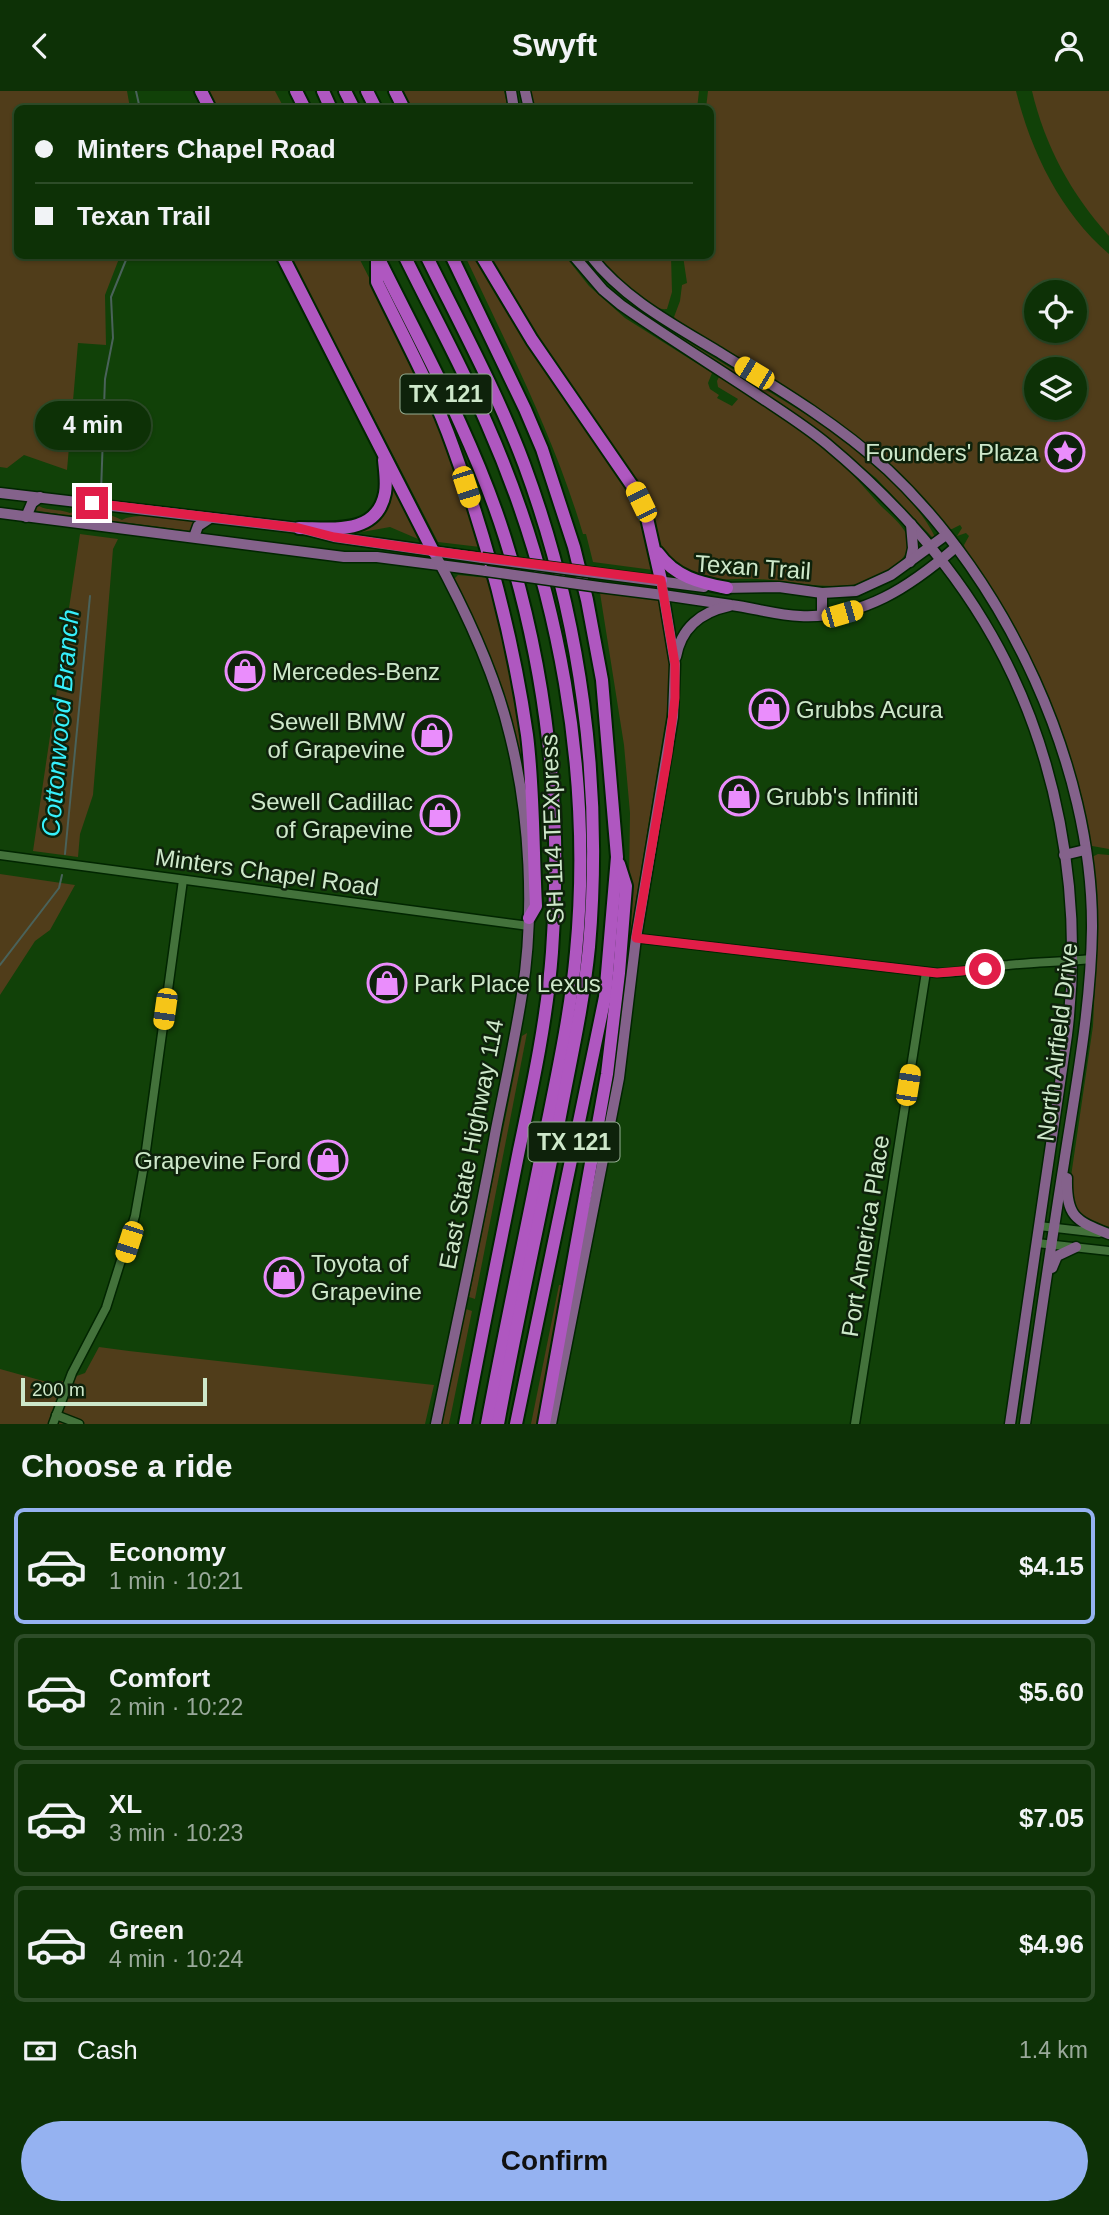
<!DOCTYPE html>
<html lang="en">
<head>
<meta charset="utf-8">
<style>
  body { margin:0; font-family:Arial,sans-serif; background:#1b3d14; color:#f1f3f6; height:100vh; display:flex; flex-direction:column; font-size:26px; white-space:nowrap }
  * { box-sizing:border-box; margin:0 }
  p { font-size:23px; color:#9aa99b }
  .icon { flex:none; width:38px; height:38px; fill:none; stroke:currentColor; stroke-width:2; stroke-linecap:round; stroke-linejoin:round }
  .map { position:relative; height:1333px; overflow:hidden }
  .sheet { display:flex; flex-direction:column; background:#0d3106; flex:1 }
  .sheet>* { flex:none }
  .hud { position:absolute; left:14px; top:14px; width:700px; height:154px; border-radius:10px; box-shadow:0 2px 5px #0004,0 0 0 2px #2d4c28; display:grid; align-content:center; height:154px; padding:0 21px; background:#0d3106 }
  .tools { position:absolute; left:1024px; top:189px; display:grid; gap:14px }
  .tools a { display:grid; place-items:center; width:63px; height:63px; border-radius:50%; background:#0d3106; box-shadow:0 2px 5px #0004,0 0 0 2px #2d4c28; font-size:35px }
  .scale { position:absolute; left:21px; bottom:18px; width:186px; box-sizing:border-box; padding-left:7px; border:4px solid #cee8ca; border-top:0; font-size:19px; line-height:24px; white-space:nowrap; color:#cee8ca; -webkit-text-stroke:5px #0e220b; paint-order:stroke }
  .end { position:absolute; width:32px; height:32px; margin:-16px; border:9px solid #e11d48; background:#fff; box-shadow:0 0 0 4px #fff }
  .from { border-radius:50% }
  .bubble { position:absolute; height:49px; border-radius:24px; background:#0d3106; box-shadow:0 2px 5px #0004,0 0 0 2px #2d4c28; font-size:23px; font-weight:700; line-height:49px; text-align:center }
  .car { position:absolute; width:21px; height:42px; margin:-21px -10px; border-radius:9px; box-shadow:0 0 5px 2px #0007; background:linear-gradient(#f5c518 24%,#345 0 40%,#f5c518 0 76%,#345 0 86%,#f5c518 0) }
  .hud b { display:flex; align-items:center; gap:24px; height:66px; font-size:26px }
  .hud b+b { border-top:2px solid #2d4c28 }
  .hud i { width:18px; height:18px; background:#f1f3f6 }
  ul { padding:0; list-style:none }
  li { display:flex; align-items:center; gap:21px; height:116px; margin:0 14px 10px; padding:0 7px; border:4px solid #2d4c28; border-radius:10px }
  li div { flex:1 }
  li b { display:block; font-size:26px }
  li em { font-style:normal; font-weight:700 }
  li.on { border-color:#95b2f1 }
  li>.icon { width:63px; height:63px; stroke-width:1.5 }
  h2 { padding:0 21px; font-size:32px; line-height:84px }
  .pay { display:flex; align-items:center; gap:18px; height:77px; padding:0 21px; font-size:26px }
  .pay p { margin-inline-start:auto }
  .primary-button { display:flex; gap:14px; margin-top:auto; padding:14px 21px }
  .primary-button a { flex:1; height:80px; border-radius:42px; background:#95b2f1; color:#111; font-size:28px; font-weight:700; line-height:80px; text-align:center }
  header { display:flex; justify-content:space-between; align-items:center; height:91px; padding:0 21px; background:#0d3106; font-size:32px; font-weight:700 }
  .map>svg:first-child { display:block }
  .green { fill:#503d1a; fill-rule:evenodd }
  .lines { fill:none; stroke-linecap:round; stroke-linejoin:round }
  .stream { stroke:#4a625a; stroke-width:2 }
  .minor-casing { stroke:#012500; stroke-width:11 }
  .major-casing { stroke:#012500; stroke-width:13 }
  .highway-casing { stroke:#012500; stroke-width:16 }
  .minor { stroke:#43723b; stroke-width:8 }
  .major { stroke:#84628b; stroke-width:10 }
  .highway { stroke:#af57c0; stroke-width:12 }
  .major-bridge-casing { stroke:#012500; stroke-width:13; stroke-linecap:butt }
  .major-bridge { stroke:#84628b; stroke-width:10 }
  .route { stroke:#e11d48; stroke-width:9 }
  .labels { text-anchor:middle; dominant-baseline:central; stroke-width:5; stroke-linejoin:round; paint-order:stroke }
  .shield { fill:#0e220b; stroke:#94ad91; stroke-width:2 }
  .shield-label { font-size:23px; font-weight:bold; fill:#cee8ca }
  .poi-label { font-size:24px; fill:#cee8ca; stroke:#0e220b; text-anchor:start }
  .street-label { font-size:24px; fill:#cee8ca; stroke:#0e220b }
  .water-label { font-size:26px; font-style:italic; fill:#36f0fb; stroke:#0e220b }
</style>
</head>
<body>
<header><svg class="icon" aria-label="back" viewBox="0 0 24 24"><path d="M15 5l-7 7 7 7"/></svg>Swyft<svg class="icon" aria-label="person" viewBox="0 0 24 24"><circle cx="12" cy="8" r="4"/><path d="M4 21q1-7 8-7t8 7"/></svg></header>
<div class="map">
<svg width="1109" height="1333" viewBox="0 0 1109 1333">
  <rect width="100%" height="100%" fill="#114108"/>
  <g class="green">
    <polygon points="0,0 127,0 130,17 18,18 18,164 120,165 105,204 106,254 78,252 67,379 24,364 7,377 0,376"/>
    <polygon points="205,0 275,0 284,17 214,17"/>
    <polygon points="400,0 504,0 508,17 409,17"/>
    <polygon points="530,0 699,0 697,18 533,17"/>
    <path d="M708,0h308c15,61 45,122 93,163v595l-17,-3 -4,-4c-5,-25 -9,-50 -16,-74 -23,-78 -59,-151 -107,-217l-1,-6 5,-9 -3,-3 -9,3 5,-8 -2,-3 -8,4h-5l-99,-98 -39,-28 -132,-82 -3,-4 6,-16 2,-16 5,-2 -4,-27 27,-1v-146l-4,-1zM1036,201h38v39h-38zM1036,278h38v39h-38z"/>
    <path d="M1032,0h77v145c-38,-42 -64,-90 -77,-145z"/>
    <polygon points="285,165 358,165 405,257 433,320 480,456 438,451 351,282 336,255 331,257"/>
    <path d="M465,165h12l137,207 27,52 12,55 -60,-8 -7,-28h-3c-29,-98 -75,-187 -118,-278z"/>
    <path d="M486,165h79l24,30 36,32 87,55 -4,10 2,6 9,6 -2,3 15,8 6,-7 -20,-12 -1,-6 2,-4c42,26 85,53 122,86 14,13 27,29 40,43 9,9 24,20 27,33 2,12 -5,20 -13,27 -38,34 -94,15 -139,13 -20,-1 -45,4 -64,-5 -26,-13 -32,-25 -41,-51z"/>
    <path d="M596,165h75l1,36 -5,17c-20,3 -59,-38 -71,-53z"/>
    <path d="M669,239l151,93c37,27 95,72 115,114h-3l-56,-59 -101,-78 -103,-64z"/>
    <polygon points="390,391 418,447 418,448 390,436 362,441"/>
    <path d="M39,415c8,5 22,3 31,7 9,-3 17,-1 25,3 10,-3 17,-1 27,4 15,-9 60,0 79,2l-11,9 -77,-10c-6,-5 -21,-2 -31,-6 -8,2 -38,-3 -48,-5v-2z"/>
    <polygon points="80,443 118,448 113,458 93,704 80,743 78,766 33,760"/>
    <path d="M458,484l31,3 24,96 13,97 -3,-1c-12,-70 -39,-126 -70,-190z"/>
    <polygon points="600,502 658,508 668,552 671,596 628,858 630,722 624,654"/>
    <path d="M1098,763l11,1v372c-26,-3 -32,-14 -40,-37l24,-164 4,-89 -7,-79z"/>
    <polygon points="0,783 75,794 50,839 35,850 0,904"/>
    <polygon points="527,942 475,1208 469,1206 522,945"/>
    <polygon points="559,1194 564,1194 541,1333 531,1333"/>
    <polygon points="466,1218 472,1220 449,1333 441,1333"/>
    <polygon points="99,1256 129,1260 434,1294 425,1333 0,1333 0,1278 54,1293 85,1282"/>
  </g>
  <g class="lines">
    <g class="stream">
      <polyline points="136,0 140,18"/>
      <polyline points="101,401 105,288 113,247 111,206 128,164"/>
      <polyline points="65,763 90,505"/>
      <polyline points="0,874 59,797 62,784"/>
    </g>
    <defs>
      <g id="minor">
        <polyline points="0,764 529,835"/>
        <path d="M636,847l301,35c25,0 47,-6 71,-8 28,-3 55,-3 83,-6"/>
        <polyline points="1039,1135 1099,1142"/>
        <polyline points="1037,1152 1109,1160"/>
        <polyline points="56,1324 79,1333"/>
        <polyline points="53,1333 72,1282 106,1217 135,1125 144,1074 183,789"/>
        <polyline points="855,1333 926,881"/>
      </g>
      <g id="major">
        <polyline points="511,0 514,18"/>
        <polyline points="525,0 529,18"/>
        <path d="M573,164l30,35 18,15c43,30 88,58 132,87 25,17 51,33 74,52 61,51 116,110 157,178 74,122 100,273 83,413l-57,389"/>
        <path d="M590,164c33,43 82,69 127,96 59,36 120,72 171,119 118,111 205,295 204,458 -1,79 -16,157 -28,235 -14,87 -26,174 -39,261"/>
        <polyline points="0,402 299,437 334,446 482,467"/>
        <polyline points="0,422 344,466 377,466 486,480"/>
        <polyline points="26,426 32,412 40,406"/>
        <polyline points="194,446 198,435 210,427"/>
        <path d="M433,460c32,58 62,121 77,185 20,80 25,176 12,258 -7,45 -17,90 -26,135 -18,98 -40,197 -60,295"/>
        <polyline points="910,471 913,457 911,433"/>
        <polyline points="595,482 704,496"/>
        <path d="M599,496c44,5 88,11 132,18 23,3 46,10 69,11 63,3 111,-30 156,-69"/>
        <polyline points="722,497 779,496 822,502 856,500 891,484 946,444"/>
        <polyline points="822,502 822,524"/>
        <path d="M676,566c5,-29 25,-45 53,-51"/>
        <polyline points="1064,764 1085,759"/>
        <path d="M1067,1087c-1,38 8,43 42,56"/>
        <polyline points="1052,1177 1057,1165 1076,1156"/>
        <polyline points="551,1333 619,987 636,847 673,626 675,573 661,489"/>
      </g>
      <g id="highway">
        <polyline points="201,0 210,18"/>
        <polyline points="296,0 305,18"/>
        <polyline points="323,0 331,18"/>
        <polyline points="345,0 354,18"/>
        <polyline points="367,0 376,18"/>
        <polyline points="395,0 404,18"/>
        <polyline points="282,164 433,460"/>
        <path d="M377,164c46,93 97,184 128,283 42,133 58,275 47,414 -5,67 -19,132 -33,198 -18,91 -37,182 -54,274"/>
        <path d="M404,164c28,57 58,112 83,169 72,163 106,351 89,528 -6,67 -21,132 -34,198 -18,91 -38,182 -55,274"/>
        <path d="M426,164c34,69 71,137 98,209 57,154 79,320 65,483 -6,61 -20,120 -31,180 -20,99 -42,198 -60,297"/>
        <polyline points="451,164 525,318 542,358 574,456 587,509 602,589 617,766 605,906 516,1333"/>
        <polyline points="481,164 532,249 633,396 647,427 661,489"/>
        <path d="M377,167v24c26,54 56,108 76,165 34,93 60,190 74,288 7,57 6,114 9,171l-7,12"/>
        <path d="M299,437c32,0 78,8 86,-35 2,-10 0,-22 -1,-33"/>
        <path d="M658,462c17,24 42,30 69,35"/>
        <polyline points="544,1333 607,983 619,882 626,795 619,773"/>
      </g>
    </defs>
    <use href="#minor" class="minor-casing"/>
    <use href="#major" class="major-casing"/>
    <use href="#highway" class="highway-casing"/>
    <use href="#minor" class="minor"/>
    <use href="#major" class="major"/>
    <use href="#highway" class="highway"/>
    <defs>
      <g id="major-bridge">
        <polyline points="482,467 595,482"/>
        <polyline points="486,480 599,496"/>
      </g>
    </defs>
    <use href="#major-bridge" class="major-bridge-casing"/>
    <use href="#major-bridge" class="major-bridge"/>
  </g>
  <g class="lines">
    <polyline class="route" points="92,412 299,437 334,446 433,460 661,489 675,573 675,607 668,662 636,847 937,882 985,878"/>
  </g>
  <defs>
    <symbol id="sight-ring" viewBox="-11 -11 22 22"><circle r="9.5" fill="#0e220b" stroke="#ea8dfc" stroke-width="1.5"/><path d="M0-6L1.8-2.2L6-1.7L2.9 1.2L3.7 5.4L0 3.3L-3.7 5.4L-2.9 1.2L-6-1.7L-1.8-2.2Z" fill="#ea8dfc"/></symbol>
    <symbol id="shop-ring" viewBox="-11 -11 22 22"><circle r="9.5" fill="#0e220b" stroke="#ea8dfc" stroke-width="1.5"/><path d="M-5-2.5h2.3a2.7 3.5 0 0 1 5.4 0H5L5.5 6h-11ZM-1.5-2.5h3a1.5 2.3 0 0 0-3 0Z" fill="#ea8dfc"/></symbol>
  </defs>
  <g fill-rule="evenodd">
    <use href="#sight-ring" x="1043" y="339" width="44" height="44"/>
    <use href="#shop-ring" x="223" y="558" width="44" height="44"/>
    <use href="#shop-ring" x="747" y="596" width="44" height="44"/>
    <use href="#shop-ring" x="410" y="622" width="44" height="44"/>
    <use href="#shop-ring" x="717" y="683" width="44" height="44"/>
    <use href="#shop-ring" x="418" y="702" width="44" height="44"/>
    <use href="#shop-ring" x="365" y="870" width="44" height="44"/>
    <use href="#shop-ring" x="306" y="1047" width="44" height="44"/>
    <use href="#shop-ring" x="262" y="1164" width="44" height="44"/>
  </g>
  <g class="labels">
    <g class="shield">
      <rect x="400.5" y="283.5" width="91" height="39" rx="5"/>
      <rect x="528.5" y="1031.5" width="91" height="39" rx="5"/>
    </g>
    <g class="shield-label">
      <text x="446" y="303">TX 121</text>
      <text x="574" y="1051">TX 121</text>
    </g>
    <g class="poi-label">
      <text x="1038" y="361" text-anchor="end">Founders' Plaza</text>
      <text x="272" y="580">Mercedes-Benz</text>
      <text x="796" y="618">Grubbs Acura</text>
      <text x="405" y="630" text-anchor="end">Sewell BMW<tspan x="405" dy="28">of Grapevine</tspan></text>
      <text x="766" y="705">Grubb's Infiniti</text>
      <text x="413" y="710" text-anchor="end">Sewell Cadillac<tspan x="413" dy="28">of Grapevine</tspan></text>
      <text x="414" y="892">Park Place Lexus</text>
      <text x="301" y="1069" text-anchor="end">Grapevine Ford</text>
      <text x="311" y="1172">Toyota of<tspan x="311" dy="28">Grapevine</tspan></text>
    </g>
    <g class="street-label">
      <text transform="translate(753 476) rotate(4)">Texan Trail</text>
      <text transform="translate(552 738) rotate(-92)">SH 114 TEXpress</text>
      <text transform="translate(267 781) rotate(8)">Minters Chapel Road</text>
      <text transform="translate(1057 951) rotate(-83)">North Airfield Drive</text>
      <text transform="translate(471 1053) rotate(-79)">East State Highway 114</text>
      <text transform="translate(865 1145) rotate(-81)">Port America Place</text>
    </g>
    <g class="water-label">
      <text transform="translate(60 632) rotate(-85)">Cottonwood Branch</text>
    </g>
  </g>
</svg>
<div class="tools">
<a><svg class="icon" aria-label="locate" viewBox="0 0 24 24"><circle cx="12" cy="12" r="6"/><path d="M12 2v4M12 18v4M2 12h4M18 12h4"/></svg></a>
<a><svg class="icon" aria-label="layers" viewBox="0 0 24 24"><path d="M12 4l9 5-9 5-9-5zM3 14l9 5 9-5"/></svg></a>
</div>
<div class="scale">200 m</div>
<i class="end from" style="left:985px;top:878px"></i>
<i class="end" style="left:92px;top:412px"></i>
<div class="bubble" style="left:35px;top:310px;width:116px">4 min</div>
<i class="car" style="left:754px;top:282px;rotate:301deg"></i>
<i class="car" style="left:466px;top:396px;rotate:162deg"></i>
<i class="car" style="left:641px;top:411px;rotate:334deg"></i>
<i class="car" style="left:842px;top:523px;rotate:74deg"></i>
<i class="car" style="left:165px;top:918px;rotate:188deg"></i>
<i class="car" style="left:908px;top:994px;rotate:9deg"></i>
<i class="car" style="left:129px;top:1151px;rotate:198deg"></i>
<div class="hud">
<b><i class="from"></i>Minters Chapel Road</b>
<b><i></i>Texan Trail</b>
</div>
</div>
<section class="sheet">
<h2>Choose a ride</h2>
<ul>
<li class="on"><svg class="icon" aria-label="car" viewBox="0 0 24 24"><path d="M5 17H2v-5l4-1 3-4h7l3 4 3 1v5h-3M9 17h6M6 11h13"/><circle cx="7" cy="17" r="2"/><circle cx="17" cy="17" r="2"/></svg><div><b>Economy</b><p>1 min · 10:21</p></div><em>$4.15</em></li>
<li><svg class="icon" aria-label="car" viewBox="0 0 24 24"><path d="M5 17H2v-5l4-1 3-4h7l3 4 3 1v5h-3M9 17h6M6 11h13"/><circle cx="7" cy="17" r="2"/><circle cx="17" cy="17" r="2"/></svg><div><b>Comfort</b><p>2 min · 10:22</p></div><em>$5.60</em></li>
<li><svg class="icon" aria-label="car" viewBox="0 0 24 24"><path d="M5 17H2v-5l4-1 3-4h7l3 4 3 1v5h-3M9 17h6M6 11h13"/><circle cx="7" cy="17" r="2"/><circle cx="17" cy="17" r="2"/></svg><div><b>XL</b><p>3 min · 10:23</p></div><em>$7.05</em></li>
<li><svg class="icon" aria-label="car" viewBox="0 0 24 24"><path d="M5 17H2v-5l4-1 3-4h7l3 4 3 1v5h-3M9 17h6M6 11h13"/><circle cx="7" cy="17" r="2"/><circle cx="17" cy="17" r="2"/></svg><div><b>Green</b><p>4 min · 10:24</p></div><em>$4.96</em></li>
</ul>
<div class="pay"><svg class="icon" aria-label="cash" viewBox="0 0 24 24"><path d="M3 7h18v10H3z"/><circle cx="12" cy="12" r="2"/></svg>Cash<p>1.4 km</p></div>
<div class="primary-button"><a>Confirm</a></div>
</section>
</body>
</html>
